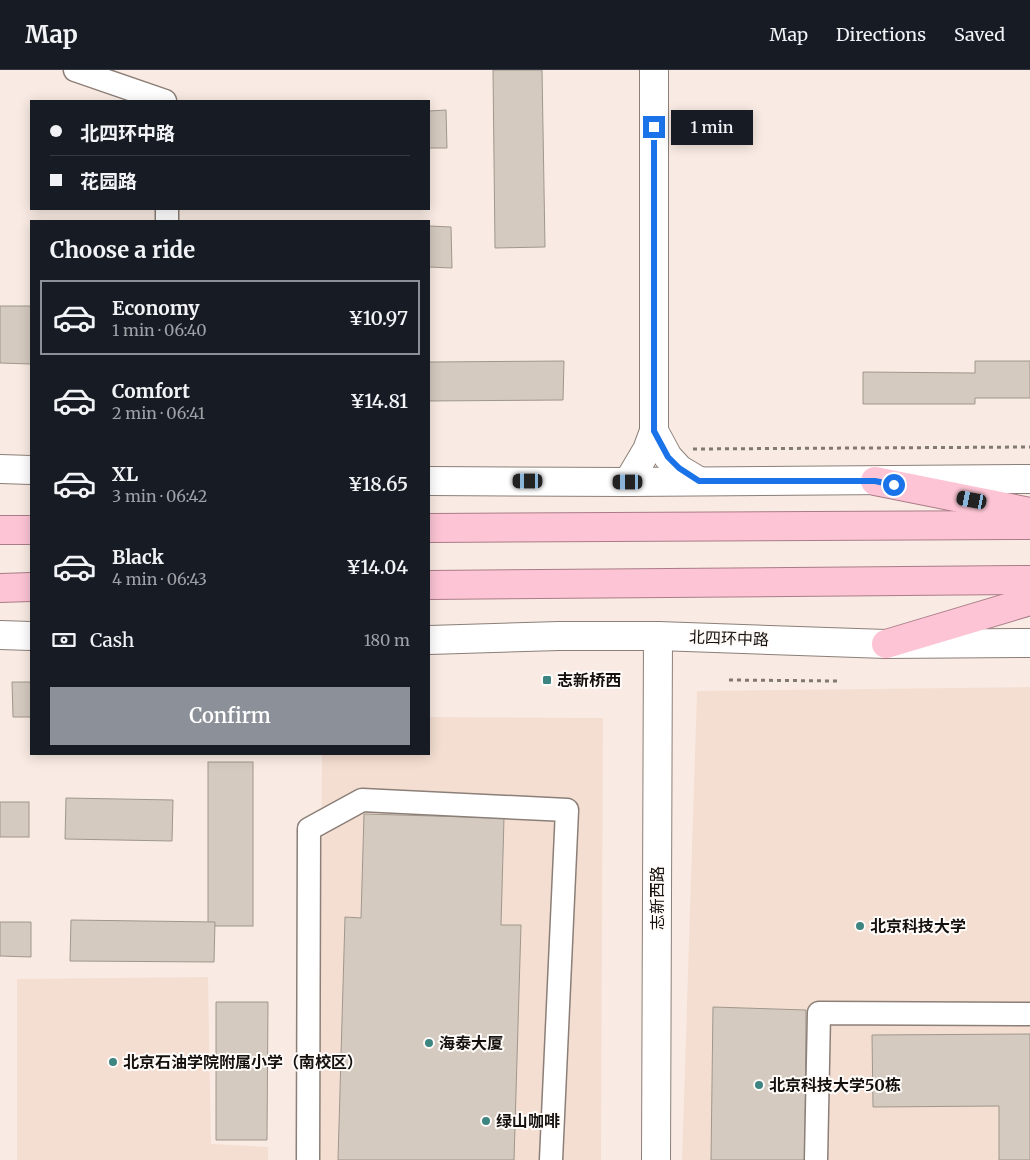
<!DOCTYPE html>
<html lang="en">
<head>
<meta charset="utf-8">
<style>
  body { margin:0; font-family:Merriweather,"Noto Sans SC",serif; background:#20242c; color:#f1f3f6; height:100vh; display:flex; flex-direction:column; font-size:19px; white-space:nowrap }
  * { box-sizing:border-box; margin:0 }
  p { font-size:16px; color:#9ea1a6 }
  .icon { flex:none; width:28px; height:28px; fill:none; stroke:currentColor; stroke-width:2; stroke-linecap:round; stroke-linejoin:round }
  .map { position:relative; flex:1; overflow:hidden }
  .sheet { position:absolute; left:30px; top:150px; width:400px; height:535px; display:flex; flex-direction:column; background:#171b24; border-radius:0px; box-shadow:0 2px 12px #0003 }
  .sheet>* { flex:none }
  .guide { position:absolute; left:30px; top:30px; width:400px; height:110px; border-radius:0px; box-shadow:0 2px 12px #0003; display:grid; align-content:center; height:110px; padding:0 20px; background:#171b24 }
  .end { position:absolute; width:22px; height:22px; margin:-11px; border:6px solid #1a73e8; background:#fff; box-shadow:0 0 0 2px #fff }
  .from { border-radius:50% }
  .bubble { position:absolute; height:35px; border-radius:0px; background:#171b24; box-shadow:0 2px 12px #0003; font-size:16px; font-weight:600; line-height:35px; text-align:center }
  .car { position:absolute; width:15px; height:30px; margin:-15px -8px; border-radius:6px; box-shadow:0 0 4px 1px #0007; background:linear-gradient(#222 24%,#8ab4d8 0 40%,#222 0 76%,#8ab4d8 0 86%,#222 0) }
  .guide b { display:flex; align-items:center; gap:18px; height:48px; font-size:19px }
  .guide b+b { border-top:1px solid #363941 }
  .guide i { width:12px; height:12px; background:#f1f3f6 }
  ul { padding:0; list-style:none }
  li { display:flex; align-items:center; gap:15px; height:75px; margin:0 10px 8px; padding:0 10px; border:2px solid transparent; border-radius:0px }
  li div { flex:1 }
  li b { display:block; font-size:19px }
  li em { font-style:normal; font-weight:600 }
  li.active { border-color:#8c9099 }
  li>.icon { width:45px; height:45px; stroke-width:1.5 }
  h2 { padding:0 20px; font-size:22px; line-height:60px }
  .pay { display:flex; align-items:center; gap:12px; height:55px; padding:0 20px; font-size:19px }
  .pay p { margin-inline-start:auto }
  .cta { display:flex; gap:10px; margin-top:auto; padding:10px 20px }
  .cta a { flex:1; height:58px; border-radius:0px; background:#8c9099; color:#fff; font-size:20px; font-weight:600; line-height:58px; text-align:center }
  header { display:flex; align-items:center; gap:30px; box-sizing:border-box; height:70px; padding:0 25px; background:#171b24; border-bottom:1px solid #363941 }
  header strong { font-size:24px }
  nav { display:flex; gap:28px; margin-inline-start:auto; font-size:18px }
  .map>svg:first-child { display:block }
  .built { fill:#f4ded2 }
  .building { fill:#d4cabf; stroke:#a0978c }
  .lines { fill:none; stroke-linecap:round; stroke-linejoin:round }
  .minor-casing { stroke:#8b7f77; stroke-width:25 }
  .tertiary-casing { stroke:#8b7f77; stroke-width:30 }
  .trunk-casing { stroke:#aa7c88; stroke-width:30 }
  .path { stroke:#827974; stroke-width:3; stroke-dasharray:4 4; stroke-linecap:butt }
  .minor { stroke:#fff; stroke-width:22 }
  .tertiary { stroke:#fff; stroke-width:28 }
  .trunk { stroke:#fcc4d4; stroke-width:28 }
  .route { stroke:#1a73e8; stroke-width:6 }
  .poi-dot { fill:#3d8580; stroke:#fefbf9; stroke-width:2 }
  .labels { text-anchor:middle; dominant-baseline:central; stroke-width:4; stroke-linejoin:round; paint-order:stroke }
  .street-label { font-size:16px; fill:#15110e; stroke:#fefbf9 }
  .poi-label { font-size:16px; font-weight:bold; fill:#15110e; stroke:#fefbf9; text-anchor:start }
</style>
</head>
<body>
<header>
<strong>Map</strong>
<nav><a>Map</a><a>Directions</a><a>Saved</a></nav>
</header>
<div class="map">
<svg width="1030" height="1090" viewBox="0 0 1030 1090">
  <rect width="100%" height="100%" fill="#f9ebe3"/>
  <g class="built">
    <polygon points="1030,617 1030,1090 682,1090 697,621"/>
    <polygon points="429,647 603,648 601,1090 319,1090 322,684 429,684"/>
    <polygon points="208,907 211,1074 268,1077 268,1090 17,1090 17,909"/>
  </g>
  <g class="building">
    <polygon points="493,0 542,0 545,177 495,178"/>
    <polygon points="446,40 447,78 429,78 429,41"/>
    <polygon points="429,156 451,157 452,198 429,197"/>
    <polygon points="0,236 31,236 31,294 0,293"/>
    <polygon points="564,291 563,330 429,331 429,292"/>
    <polygon points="975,291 1030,291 1030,328 975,328 975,334 863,334 863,302 975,303"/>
    <polygon points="12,612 31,612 31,647 13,647"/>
    <rect x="208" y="692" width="45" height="164"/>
    <polygon points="66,728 173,730 172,771 65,769"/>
    <rect x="0" y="732" width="29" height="35"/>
    <polygon points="364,744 504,748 501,855 521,855 514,1090 338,1090 345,847 361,848"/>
    <polygon points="71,850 215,852 214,892 70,891"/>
    <polygon points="0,852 31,852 31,887 0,886"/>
    <polygon points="216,932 268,932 267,1070 216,1070"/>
    <polygon points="713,937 806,940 805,1090 711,1090"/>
    <polygon points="1030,964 1030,1090 999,1090 999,1036 873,1037 872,965"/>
  </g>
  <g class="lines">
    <defs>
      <g id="minor">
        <polyline points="75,0 165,31"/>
        <polyline points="167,139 167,151"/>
        <polyline points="308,1090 309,759 362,730 567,740 551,1090"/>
        <polyline points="816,1090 819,943 1030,944"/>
      </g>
      <g id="tertiary">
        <polyline points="654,361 668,387 679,399 699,411"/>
        <polyline points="0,399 31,400"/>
        <polyline points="429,411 628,412 1030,409"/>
        <polyline points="628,412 647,380 654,361 654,0"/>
        <polyline points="0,565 31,566"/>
        <polyline points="429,570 559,566 658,566 886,574 1030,573"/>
        <polyline points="656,1090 658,566"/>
      </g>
      <g id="trunk">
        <polyline points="875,411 1030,442"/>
        <polyline points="429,458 1030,455"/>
        <polyline points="0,460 31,460"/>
        <polyline points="429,515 1030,510"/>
        <polyline points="0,518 31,517"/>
        <polyline points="886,574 1030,531"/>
      </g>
    </defs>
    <use href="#minor" class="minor-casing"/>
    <use href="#tertiary" class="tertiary-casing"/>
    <use href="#trunk" class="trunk-casing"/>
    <g class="path">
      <polyline points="693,379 1030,377"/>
      <polyline points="729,610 838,611"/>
    </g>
    <use href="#minor" class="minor"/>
    <use href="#tertiary" class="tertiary"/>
    <use href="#trunk" class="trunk"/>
  </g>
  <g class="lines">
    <polyline class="route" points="654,57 654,361 668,387 679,398 699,411 875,411 894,415"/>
  </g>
  <g class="poi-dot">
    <rect x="542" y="605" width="10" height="10" rx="2.5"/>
    <circle cx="860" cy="856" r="5"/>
    <circle cx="429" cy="973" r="5"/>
    <circle cx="113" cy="992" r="5"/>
    <circle cx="759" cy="1015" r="5"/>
    <circle cx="486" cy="1051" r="5"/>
  </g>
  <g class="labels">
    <g class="street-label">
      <text transform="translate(729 568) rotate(2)">北四环中路</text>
      <text transform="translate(657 828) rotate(-90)">志新西路</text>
    </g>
    <g class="poi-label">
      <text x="557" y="610">志新桥西</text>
      <text x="870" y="856">北京科技大学</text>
      <text x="439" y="973">海泰大厦</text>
      <text x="123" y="992">北京石油学院附属小学（南校区）</text>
      <text x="769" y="1015">北京科技大学50栋</text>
      <text x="496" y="1051">绿山咖啡</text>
    </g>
  </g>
</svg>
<i class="end from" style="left:894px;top:415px"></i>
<i class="end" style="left:654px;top:57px"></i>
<div class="bubble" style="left:671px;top:40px;width:82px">1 min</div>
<i class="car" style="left:528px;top:411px;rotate:270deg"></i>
<i class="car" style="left:628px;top:412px;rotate:270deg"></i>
<i class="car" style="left:972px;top:430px;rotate:281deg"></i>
<div class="guide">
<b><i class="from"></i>北四环中路</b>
<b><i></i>花园路</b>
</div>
<section class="sheet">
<h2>Choose a ride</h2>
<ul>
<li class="active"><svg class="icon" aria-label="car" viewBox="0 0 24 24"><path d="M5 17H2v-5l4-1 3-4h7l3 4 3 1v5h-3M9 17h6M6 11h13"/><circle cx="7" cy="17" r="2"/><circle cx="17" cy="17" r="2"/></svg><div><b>Economy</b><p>1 min · 06:40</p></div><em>¥10.97</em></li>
<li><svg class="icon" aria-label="car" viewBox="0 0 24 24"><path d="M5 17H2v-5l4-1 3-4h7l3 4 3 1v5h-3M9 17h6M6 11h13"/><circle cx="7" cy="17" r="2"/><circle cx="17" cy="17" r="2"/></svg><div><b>Comfort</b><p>2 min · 06:41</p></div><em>¥14.81</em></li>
<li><svg class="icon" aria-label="car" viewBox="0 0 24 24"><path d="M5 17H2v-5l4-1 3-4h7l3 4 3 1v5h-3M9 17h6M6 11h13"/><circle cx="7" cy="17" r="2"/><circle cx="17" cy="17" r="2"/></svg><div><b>XL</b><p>3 min · 06:42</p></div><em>¥18.65</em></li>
<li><svg class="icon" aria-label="car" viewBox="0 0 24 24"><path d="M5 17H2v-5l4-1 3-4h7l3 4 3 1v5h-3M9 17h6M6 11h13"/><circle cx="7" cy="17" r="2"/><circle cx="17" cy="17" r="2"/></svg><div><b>Black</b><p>4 min · 06:43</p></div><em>¥14.04</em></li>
</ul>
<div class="pay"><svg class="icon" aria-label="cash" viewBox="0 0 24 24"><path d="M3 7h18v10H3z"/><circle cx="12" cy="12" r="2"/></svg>Cash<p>180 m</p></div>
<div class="cta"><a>Confirm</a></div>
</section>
</div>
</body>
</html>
